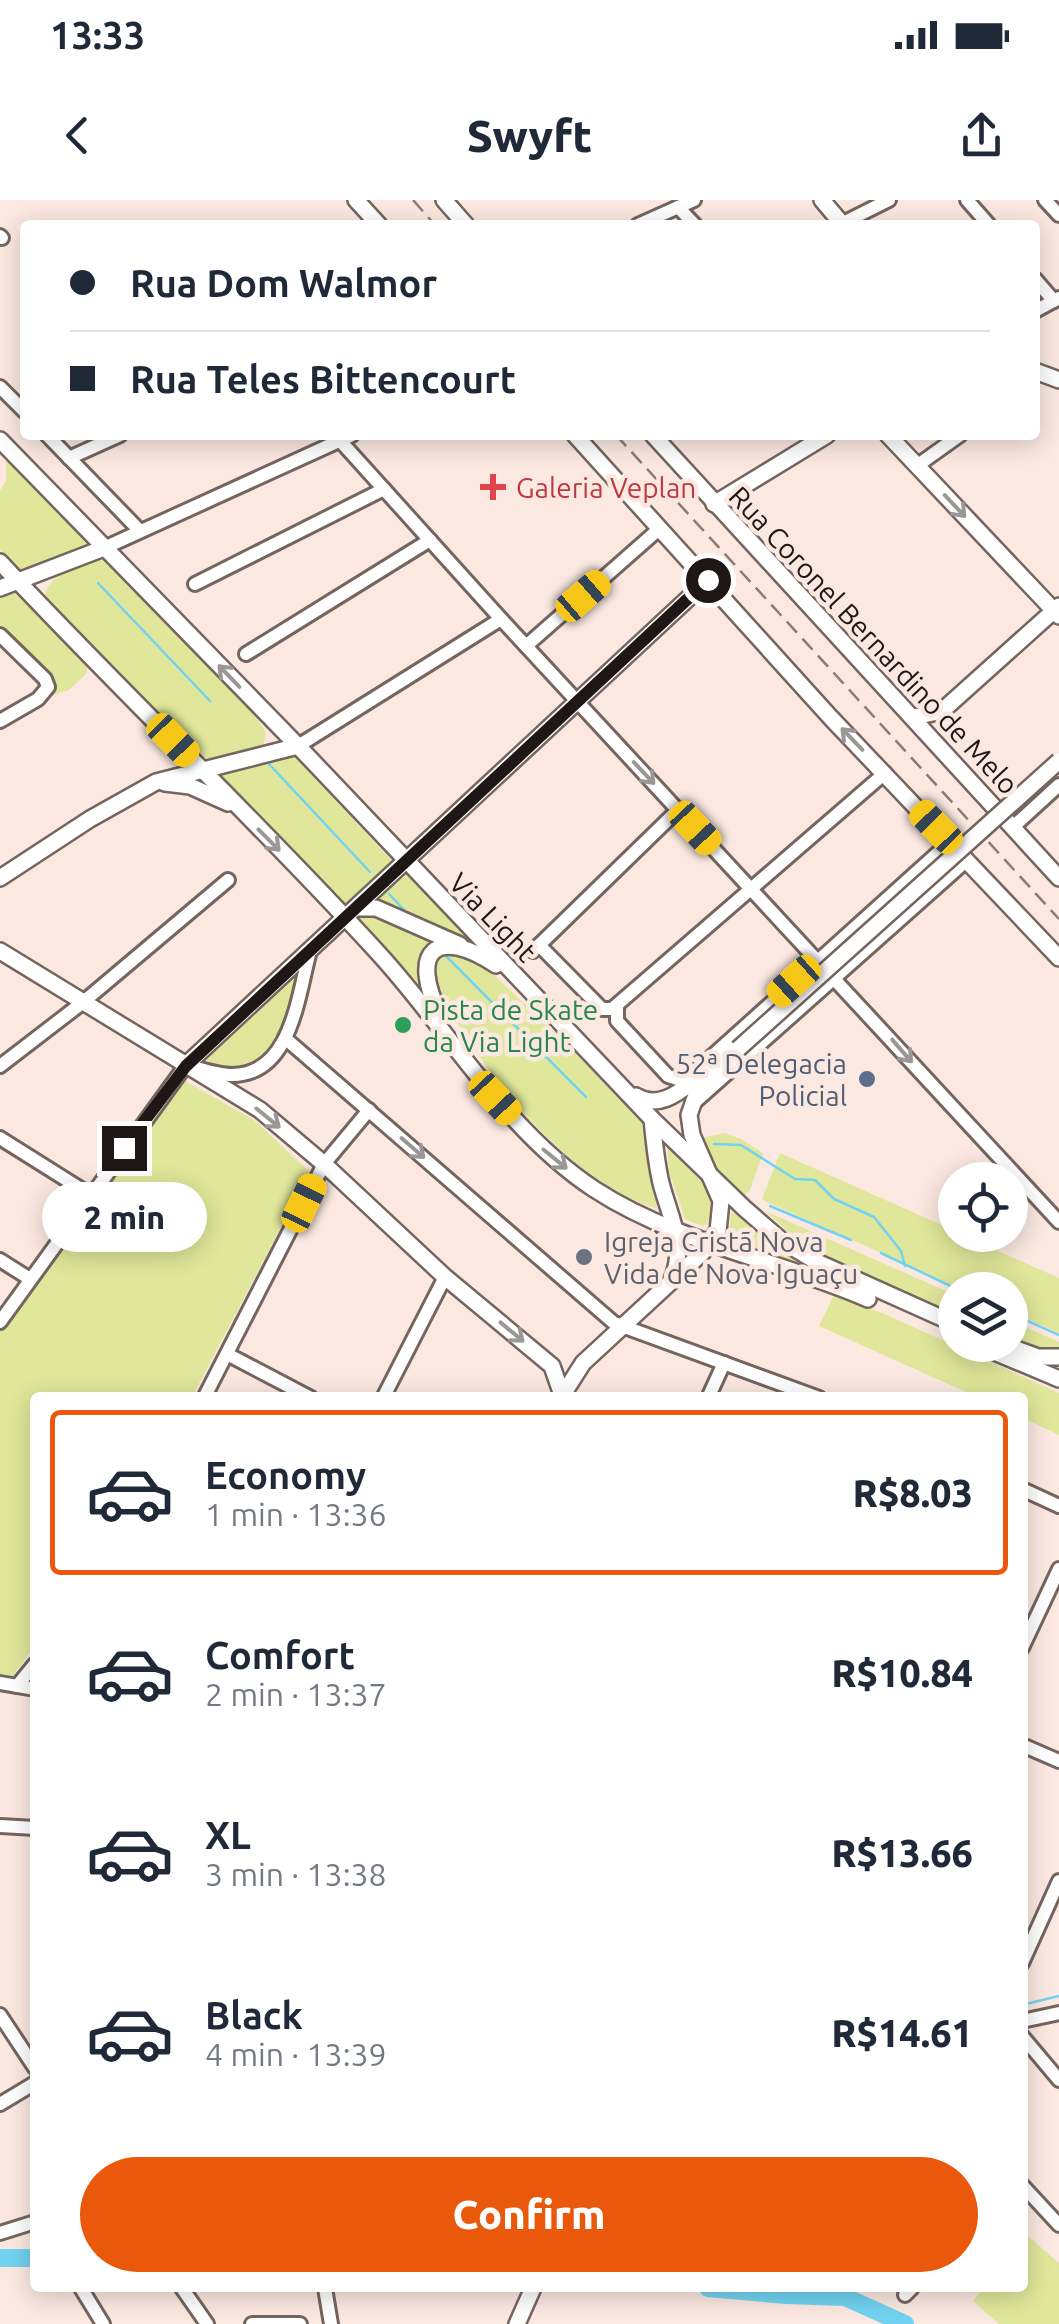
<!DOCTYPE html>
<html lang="en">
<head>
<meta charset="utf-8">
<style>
  body { margin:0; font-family:Ubuntu,sans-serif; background:#f6f6f7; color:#1f2937; height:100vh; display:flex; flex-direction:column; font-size:38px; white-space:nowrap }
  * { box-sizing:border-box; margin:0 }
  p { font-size:32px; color:#747a83 }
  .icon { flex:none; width:55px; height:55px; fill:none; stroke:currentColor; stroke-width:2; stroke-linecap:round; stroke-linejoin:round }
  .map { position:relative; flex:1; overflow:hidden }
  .sheet { position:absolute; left:30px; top:1192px; width:998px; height:900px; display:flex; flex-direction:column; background:#fff; border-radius:10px; box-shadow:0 5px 25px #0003 }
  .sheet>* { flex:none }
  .top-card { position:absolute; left:20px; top:20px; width:1020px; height:220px; border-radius:10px; box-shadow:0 5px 25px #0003; display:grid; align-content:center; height:220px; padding:0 50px; background:#fff }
  .tools { position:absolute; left:938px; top:962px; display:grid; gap:20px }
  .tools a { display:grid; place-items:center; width:90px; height:90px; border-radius:50%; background:#fff; box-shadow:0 5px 25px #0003; font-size:50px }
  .end { position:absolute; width:45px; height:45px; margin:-22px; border:12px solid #1e1715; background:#fff; box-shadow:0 0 0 5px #fff }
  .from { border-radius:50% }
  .bubble { position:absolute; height:70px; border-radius:35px; background:#fff; box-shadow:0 5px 25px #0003; font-size:32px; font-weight:800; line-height:70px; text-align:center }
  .car { position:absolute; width:30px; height:60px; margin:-30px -15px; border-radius:12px; box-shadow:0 0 8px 2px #0007; background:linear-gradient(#f5c518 24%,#345 0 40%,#f5c518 0 76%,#345 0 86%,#f5c518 0) }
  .top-card b { display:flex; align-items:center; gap:35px; height:95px; font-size:38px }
  .top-card b+b { border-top:2px solid #e0e1e3 }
  .top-card i { width:25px; height:25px; background:#1f2937 }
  ul { padding:18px 0 0; list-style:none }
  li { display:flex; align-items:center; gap:30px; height:165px; margin:0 20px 15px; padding:0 30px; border:5px solid transparent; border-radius:10px }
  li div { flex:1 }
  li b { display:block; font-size:38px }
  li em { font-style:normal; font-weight:800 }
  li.on { border-color:#ea580c }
  li>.icon { width:90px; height:90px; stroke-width:1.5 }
  .cta { display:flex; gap:20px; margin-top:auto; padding:20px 50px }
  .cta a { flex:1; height:115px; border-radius:60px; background:#ea580c; color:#fff; font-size:40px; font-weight:800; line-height:115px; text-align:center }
  .status { display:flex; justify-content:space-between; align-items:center; height:70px; padding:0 50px; background:#fff; direction:ltr }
  .status svg { height:28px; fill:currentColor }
  header { display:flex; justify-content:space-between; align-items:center; height:130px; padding:0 50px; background:#fff; font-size:45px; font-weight:800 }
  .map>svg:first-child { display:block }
  .green { fill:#e0e79a }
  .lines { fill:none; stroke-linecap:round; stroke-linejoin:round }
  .stream { stroke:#71d3f1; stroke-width:2.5 }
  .river { stroke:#71d3f1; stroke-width:18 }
  .minor-casing { stroke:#74655e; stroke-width:18 }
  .major-casing { stroke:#74655e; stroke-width:20 }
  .minor { stroke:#fff; stroke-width:12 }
  .major { stroke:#fff; stroke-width:15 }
  .rail { stroke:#887c77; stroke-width:2.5; stroke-dasharray:15 8; stroke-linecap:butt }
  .major-bridge-casing { stroke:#74655e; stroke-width:20; stroke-linecap:butt }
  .major-bridge { stroke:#fff; stroke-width:15 }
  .oneway { stroke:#9a9796 }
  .route { stroke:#1e1715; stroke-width:12 }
  .health-dot { fill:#e0444e; stroke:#fbe9e1; stroke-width:4 }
  .leisure-dot { fill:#2e9e5b; stroke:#fbe9e1; stroke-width:4 }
  .service-dot { fill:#5c6f8a; stroke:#fbe9e1; stroke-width:4 }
  .worship-dot { fill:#6b7280; stroke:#fbe9e1; stroke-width:4 }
  .labels { text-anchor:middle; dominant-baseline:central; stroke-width:9; stroke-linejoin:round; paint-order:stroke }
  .health-label { font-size:28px; fill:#be3a42; stroke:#fbe9e1; text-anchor:start }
  .street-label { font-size:28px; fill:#1e1715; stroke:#fbe9e1 }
  .leisure-label { font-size:28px; fill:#27864d; stroke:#fbe9e1; text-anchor:start }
  .service-label { font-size:28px; fill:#4e5e75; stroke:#fbe9e1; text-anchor:end }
  .worship-label { font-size:28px; fill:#5b616d; stroke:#fbe9e1; text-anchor:start }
</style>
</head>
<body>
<div class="status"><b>13:33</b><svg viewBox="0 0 49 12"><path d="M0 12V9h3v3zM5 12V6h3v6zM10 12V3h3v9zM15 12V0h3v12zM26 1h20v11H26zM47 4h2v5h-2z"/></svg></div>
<header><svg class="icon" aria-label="back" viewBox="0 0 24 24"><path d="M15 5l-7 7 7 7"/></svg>Swyft<svg class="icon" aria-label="share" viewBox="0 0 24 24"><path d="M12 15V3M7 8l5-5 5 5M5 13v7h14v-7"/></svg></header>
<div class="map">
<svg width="1059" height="2124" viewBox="0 0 1059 2124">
  <rect width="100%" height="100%" fill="#fbe9e1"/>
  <g class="green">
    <polygon points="6,255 96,347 23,373 0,350 0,291 6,280"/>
    <path d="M101,359l8,3 138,144 19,26 -3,15c-15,11 -44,18 -62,10l-156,-153c-4,-28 33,-41 56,-45z"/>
    <polygon points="9,386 87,466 87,473 69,490 42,498 54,482 0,431 0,390"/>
    <polygon points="293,555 394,663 345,710 217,574"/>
    <polygon points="408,673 469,739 452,737 372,703"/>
    <path d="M364,712l73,30c-16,17 -21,27 -13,50l-69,-72z"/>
    <path d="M450,750l24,6 89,84 78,82 16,87c-93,-29 -180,-144 -223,-227 -1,-17 1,-23 16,-32z"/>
    <path d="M300,770c-9,44 -32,122 -93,91v-9z"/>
    <polygon points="178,877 254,920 310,972 192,1197 35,1198 35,1445 12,1477 0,1476 0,1130"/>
    <polygon points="724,933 741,939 763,953 750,990 741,999 708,955 704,937"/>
    <path d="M667,944c20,22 56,48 40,80l-5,2 -17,-7 -16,-48z"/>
    <polygon points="780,953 955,1031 955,1035 963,1035 1059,1078 1059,1133 1010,1111 1010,1090 964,1090 765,1001 762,999"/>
    <polygon points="765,1011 955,1095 955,1121 817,1057"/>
    <polygon points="731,1012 744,1019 798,1063 728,1037"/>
    <polygon points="834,1095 887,1115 1059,1193 1059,1235 1023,1218 1022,1198 977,1197 819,1126"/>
    <polygon points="1010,1120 1059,1142 1059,1149 1047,1152 1010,1145"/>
    <polygon points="1029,2037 1059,2063 1059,2124 999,2124 973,2101 984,2088 1022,2088 1023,2044"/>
  </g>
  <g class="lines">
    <g class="stream">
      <polyline points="98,383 210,501"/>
      <polyline points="267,562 370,672"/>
      <polyline points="389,694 407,713"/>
      <polyline points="447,757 586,897"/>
      <polyline points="714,944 741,945 795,979 815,980 834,999 874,1017 901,1051 905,1066"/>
      <polyline points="770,1006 851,1040"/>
      <polyline points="881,1053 959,1090"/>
      <polyline points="1010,1113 1059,1135"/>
      <polyline points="1022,1805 1059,1796"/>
    </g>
    <g class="river">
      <polyline points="0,2058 35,2058"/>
      <polyline points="708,2088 786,2095 845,2097 905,2124"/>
    </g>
    <defs>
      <g id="minor">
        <polyline points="967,0 989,25"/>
        <polyline points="1045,0 1059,15"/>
        <polyline points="678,7 695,25"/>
        <polyline points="638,25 694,0"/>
        <polyline points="839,25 889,0"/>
        <polyline points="0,36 2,38"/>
        <polyline points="1035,79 1054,101"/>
        <polyline points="1035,111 1059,98"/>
        <polyline points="0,187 25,212"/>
        <polyline points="47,235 140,331"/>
        <polyline points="335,235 501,419 1059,1022"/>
        <polyline points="69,258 120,235"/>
        <polyline points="918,265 960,235"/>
        <polyline points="104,348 352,235"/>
        <polyline points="195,384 384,289"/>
        <polyline points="0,435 45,479 48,487 38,499 0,521"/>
        <polyline points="526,446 659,329"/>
        <polyline points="246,454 430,340"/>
        <polyline points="298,546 501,419"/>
        <polyline points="1013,627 1059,585"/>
        <polyline points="539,745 602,809 612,809 885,573"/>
        <polyline points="533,751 678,610"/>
        <polyline points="617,806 617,821 668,876 690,883"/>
        <polyline points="286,839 614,1123 819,1198"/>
        <polyline points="0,866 82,803 228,680"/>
        <polyline points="699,868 950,642"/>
        <polyline points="696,901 967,660"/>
        <polyline points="0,938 89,994"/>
        <polyline points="0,1060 30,1079"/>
        <path d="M0,1122l186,-257c15,4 31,10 46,10 60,0 66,-81 78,-124"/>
        <polyline points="227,1154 311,1198"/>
        <polyline points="204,1198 324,964 369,910"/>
        <polyline points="383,1198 445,1077"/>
        <polyline points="708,1198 724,1163"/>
        <polyline points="1022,1289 1059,1306"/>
        <polyline points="1022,1448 1059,1369"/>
        <polyline points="0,1483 35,1489"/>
        <polyline points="17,1486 35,1464"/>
        <polyline points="1022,1545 1059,1561"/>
        <polyline points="0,1626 35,1628"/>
        <polyline points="1022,1763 1059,1681"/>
        <polyline points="0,1815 35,1868"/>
        <polyline points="1022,1821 1059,1813"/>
        <polyline points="1022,1836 1059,1880"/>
        <polyline points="0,1904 35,1883"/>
        <polyline points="1022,1985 1059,2025"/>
        <polyline points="0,2033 35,2022"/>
        <polyline points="81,2088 103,2124"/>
        <polyline points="182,2088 207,2124"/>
        <polyline points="325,2088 331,2124"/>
        <polyline points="905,2095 912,2088"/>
        <polyline points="252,2124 300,2124"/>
      </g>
      <g id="major">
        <polyline points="356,0 379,25"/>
        <polyline points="444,0 466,25"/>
        <polyline points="822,0 843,25"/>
        <polyline points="1035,171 1059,180"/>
        <polyline points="575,235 831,518 1059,758"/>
        <polyline points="653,235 1059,678"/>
        <polyline points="888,235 1059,416"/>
        <polyline points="0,240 298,546 652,919 744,1008 782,1041 817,1062 955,1124"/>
        <polyline points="714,304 827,235"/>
        <path d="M0,362c124,133 257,258 380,393 71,78 125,175 214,234 83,54 184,71 274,110"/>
        <polyline points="0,388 104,348"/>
        <polyline points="914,517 942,511 1059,406"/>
        <polyline points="165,583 190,586 228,603"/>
        <polyline points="0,678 90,619 156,582 298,546"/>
        <polyline points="357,708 376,708 460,745"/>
        <polyline points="0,751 260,910 324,964 445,1077 552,1166 562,1195"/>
        <path d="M440,815c-32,-65 -3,-89 56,-50"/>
        <polyline points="186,865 708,380"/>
        <path d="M636,896c27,16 49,-10 71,-25"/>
        <path d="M652,919c2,21 4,43 9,64 8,32 25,61 12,94"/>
        <polyline points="978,1145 1059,1179"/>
        <polyline points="1005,1145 1038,1157 1059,1157"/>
        <polyline points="562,1196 583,1163 702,1053 718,1031 721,1001 692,935 689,915 697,892 738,849"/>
        <polyline points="517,2124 533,2088"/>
      </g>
    </defs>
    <use href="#minor" class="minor-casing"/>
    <use href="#major" class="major-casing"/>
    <use href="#minor" class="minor"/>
    <use href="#major" class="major"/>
    <g class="rail">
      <polyline points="413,0 435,25"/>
      <polyline points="616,235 1059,719"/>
    </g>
    <defs>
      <polyline id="major-bridge" points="738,849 1059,561"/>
    </defs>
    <use href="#major-bridge" class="major-bridge-casing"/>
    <use href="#major-bridge" class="major-bridge"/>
  </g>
  <defs><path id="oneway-shaft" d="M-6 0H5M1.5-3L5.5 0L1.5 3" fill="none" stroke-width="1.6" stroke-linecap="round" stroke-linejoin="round" transform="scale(2.5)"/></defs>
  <g class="oneway">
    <use href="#oneway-shaft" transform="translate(955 306) rotate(47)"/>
    <use href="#oneway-shaft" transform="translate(229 476) rotate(-134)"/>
    <use href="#oneway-shaft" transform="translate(852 539) rotate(-134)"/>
    <use href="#oneway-shaft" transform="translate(644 573) rotate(47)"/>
    <use href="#oneway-shaft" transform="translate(269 640) rotate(45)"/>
    <use href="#oneway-shaft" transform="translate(902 851) rotate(49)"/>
    <use href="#oneway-shaft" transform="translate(268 918) rotate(39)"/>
    <use href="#oneway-shaft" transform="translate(413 948) rotate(41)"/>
    <use href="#oneway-shaft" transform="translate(555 959) rotate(39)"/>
    <use href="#oneway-shaft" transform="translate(512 1132) rotate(40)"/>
  </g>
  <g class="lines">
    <polyline class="route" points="124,948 186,866 708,380"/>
  </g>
  <path class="health-dot" d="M488 272h10v10h10v10h-10v10h-10v-10h-10v-10h10z"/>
  <circle class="leisure-dot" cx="403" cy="825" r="10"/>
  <circle class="service-dot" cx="867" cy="879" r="10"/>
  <circle class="worship-dot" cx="584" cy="1057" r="10"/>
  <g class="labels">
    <g class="health-label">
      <text x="516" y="287">Galeria Veplan</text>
    </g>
    <g class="street-label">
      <text transform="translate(874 440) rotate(47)">Rua Coronel Bernardino de Melo</text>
      <text transform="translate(493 717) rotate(46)">Via Light</text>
    </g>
    <g class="leisure-label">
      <text x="423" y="809">Pista de Skate<tspan x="423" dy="32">da Via Light</tspan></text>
    </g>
    <g class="service-label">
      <text x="847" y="863">52ª Delegacia<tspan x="847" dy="32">Policial</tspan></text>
    </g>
    <g class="worship-label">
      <text x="604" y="1041">Igreja Cristã Nova<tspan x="604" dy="32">Vida de Nova Iguaçu</tspan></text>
    </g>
  </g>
</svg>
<div class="tools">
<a><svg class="icon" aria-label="locate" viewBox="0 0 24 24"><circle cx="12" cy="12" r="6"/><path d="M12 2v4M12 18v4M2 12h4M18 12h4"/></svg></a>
<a><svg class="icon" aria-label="layers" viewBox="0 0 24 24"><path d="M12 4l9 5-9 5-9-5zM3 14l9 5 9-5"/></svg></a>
</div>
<i class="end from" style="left:708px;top:380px"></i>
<i class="end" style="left:124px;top:948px"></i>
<div class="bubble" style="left:42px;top:982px;width:165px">2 min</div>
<i class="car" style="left:583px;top:396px;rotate:49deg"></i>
<i class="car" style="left:173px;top:540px;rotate:136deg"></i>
<i class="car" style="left:936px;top:627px;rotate:316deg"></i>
<i class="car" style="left:695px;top:628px;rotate:137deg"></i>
<i class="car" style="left:794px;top:781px;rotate:228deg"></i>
<i class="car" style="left:495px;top:898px;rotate:137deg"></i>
<i class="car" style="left:304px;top:1003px;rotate:26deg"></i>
<div class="top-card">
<b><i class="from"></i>Rua Dom Walmor</b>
<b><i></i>Rua Teles Bittencourt</b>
</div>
<section class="sheet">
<ul>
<li class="on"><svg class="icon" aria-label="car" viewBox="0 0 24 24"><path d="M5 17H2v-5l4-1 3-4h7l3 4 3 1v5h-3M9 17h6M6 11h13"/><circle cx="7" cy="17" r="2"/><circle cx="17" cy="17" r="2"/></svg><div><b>Economy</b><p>1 min · 13:36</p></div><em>R$8.03</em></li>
<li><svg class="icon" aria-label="car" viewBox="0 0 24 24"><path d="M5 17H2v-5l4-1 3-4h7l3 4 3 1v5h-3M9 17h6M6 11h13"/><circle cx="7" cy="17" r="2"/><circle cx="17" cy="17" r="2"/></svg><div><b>Comfort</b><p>2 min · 13:37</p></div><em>R$10.84</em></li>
<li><svg class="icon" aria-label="car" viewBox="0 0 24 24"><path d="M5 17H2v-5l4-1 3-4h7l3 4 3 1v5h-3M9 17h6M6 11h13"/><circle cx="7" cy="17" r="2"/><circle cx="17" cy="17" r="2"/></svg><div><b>XL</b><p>3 min · 13:38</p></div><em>R$13.66</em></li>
<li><svg class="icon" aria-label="car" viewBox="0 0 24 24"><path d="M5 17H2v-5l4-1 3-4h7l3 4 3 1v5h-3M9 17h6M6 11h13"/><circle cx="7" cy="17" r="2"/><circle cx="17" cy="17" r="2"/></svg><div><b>Black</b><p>4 min · 13:39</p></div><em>R$14.61</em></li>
</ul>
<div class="cta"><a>Confirm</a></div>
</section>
</div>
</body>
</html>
